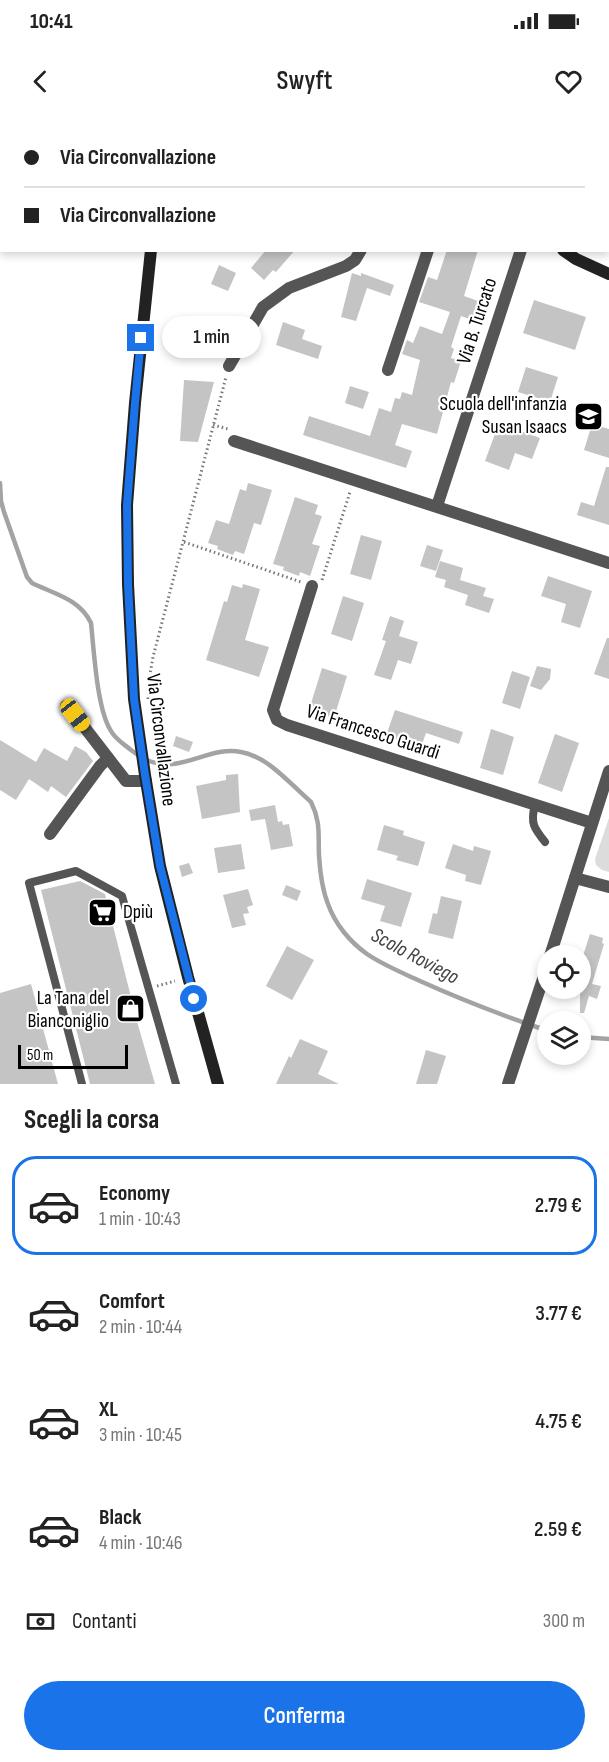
<!DOCTYPE html>
<html lang="it">
<head>
<meta charset="utf-8">
<style>
  body { margin:0; font-family:"Sofia Sans Condensed",sans-serif; background:#f6f6f6; color:#222; height:100vh; display:flex; flex-direction:column; font-size:22px; white-space:nowrap }
  * { box-sizing:border-box; margin:0 }
  p { font-size:20px; color:#767676 }
  .icon { flex:none; width:33px; height:33px; fill:none; stroke:currentColor; stroke-width:2; stroke-linecap:round; stroke-linejoin:round }
  .map { position:relative; height:964px; overflow:hidden }
  .side { display:flex; flex-direction:column; background:#fff; flex:1 }
  .side>* { flex:none }
  .hud { position:absolute; left:0px; top:0px; width:609px; height:132px; box-shadow:0 3px 9px #0003; display:grid; align-content:center; height:132px; padding:0 24px; background:#fff }
  .fabs { position:absolute; left:537px; top:825px; display:grid; gap:12px }
  .fabs a { display:grid; place-items:center; width:54px; height:54px; border-radius:50%; background:#fff; box-shadow:0 3px 9px #0003; font-size:30px }
  .scale { position:absolute; left:18px; bottom:15px; width:110px; box-sizing:border-box; padding-left:6px; border:3px solid #000; border-top:0; font-size:16px; line-height:21px; white-space:nowrap; color:#000; -webkit-text-stroke:4px #fff; paint-order:stroke }
  .end { position:absolute; width:27px; height:27px; margin:-14px; border:8px solid #1a73e8; background:#fff; box-shadow:0 0 0 3px #fff }
  .from { border-radius:50% }
  .bubble { position:absolute; height:42px; border-radius:21px; background:#fff; box-shadow:0 3px 9px #0003; font-size:20px; font-weight:600; line-height:42px; text-align:center }
  .car { position:absolute; width:18px; height:36px; margin:-18px -9px; border-radius:8px; box-shadow:0 0 4px 2px #0007; background:linear-gradient(#f5c518 24%,#345 0 40%,#f5c518 0 76%,#345 0 86%,#f5c518 0) }
  .hud b { display:flex; align-items:center; gap:21px; height:57px; font-size:22px }
  .hud b+b { border-top:2px solid #e0e0e0 }
  .hud i { width:15px; height:15px; background:#222 }
  ul { padding:0; list-style:none }
  li { display:flex; align-items:center; gap:18px; height:99px; margin:0 12px 9px; padding:0 12px; border:3px solid transparent; border-radius:24px }
  li div { flex:1 }
  li b { display:block; font-size:22px }
  li em { font-style:normal; font-weight:600 }
  li.active { border-color:#1a73e8 }
  li>.icon { width:54px; height:54px; stroke-width:1.5 }
  h2 { padding:0 24px; font-size:27px; line-height:72px }
  .pay { display:flex; align-items:center; gap:15px; height:66px; padding:0 24px; font-size:22px }
  .pay p { margin-inline-start:auto }
  .action { display:flex; gap:12px; margin-top:auto; padding:12px 24px }
  .action a { flex:1; height:69px; border-radius:36px; background:#1a73e8; color:#fff; font-size:24px; font-weight:600; line-height:69px; text-align:center }
  .status { display:flex; justify-content:space-between; align-items:center; height:42px; padding:0 30px; background:#fff; direction:ltr }
  .status svg { height:16px; fill:currentColor }
  header { display:flex; justify-content:space-between; align-items:center; height:78px; padding:0 24px; background:#fff; font-size:27px; font-weight:600 }
  .map>svg:first-child { display:block }
  .green { fill:#dcdcdc }
  .lines { fill:none; stroke-linecap:round; stroke-linejoin:round }
  .stream { stroke:#a3a3a3; stroke-width:4.5 }
  .building { fill:#c4c4c4 }
  .path { stroke:#777; stroke-width:3; stroke-dasharray:1.5 3; stroke-linecap:butt }
  .lane { stroke:#555; stroke-width:8 }
  .street { stroke:#555; stroke-width:12 }
  .secondary { stroke:#222; stroke-width:12 }
  .route { stroke:#1a73e8; stroke-width:8 }
  .labels { text-anchor:middle; dominant-baseline:central; stroke-width:4.5; stroke-linejoin:round; paint-order:stroke }
  .street-label { font-size:20px; fill:#000; stroke:#fff }
  .poi-label { font-size:20px; fill:#000; stroke:#fff; text-anchor:end }
  .water-label { font-size:21px; font-style:italic; fill:#444; stroke:#fff }
</style>
</head>
<body>
<div class="status"><b>10:41</b><svg viewBox="0 0 49 12"><path d="M0 12V9h3v3zM5 12V6h3v6zM10 12V3h3v9zM15 12V0h3v12zM26 1h20v11H26zM47 4h2v5h-2z"/></svg></div>
<header><svg class="icon" aria-label="back" viewBox="0 0 24 24"><path d="M15 5l-7 7 7 7"/></svg>Swyft<svg class="icon" aria-label="heart" viewBox="0 0 24 24"><path d="M12 20l-8-8c-3-5 5-10 8-4 3-6 11-1 8 4z"/></svg></header>
<div class="map">
<svg width="609" height="964" viewBox="0 0 609 964">
  <rect width="100%" height="100%" fill="#fff"/>
  <polygon class="green" points="609,698 609,752 602,750 596,745 595,739"/>
  <g class="lines">
    <g class="stream">
      <path d="M0,363l1,18 3,11 23,65 5,6c22,11 48,16 59,40 3,28 6,87 20,108 5,9 13,13 20,19 13,10 25,16 42,14 22,-2 45,-17 68,-12 28,5 49,32 70,50 10,20 7,33 8,53 1,17 3,34 9,49 7,20 22,38 39,50 16,11 36,19 53,27 42,19 84,35 128,50"/>
      <polyline points="580,917 609,919"/>
    </g>
  </g>
  <g class="building">
    <polygon points="266,130 295,130 276,152 273,150 264,160 251,148"/>
    <polygon points="447,130 478,130 464,176 481,182 475,201 461,196 451,227 454,229 451,238 461,241 454,263 451,262 437,314 402,304 395,325 412,331 406,348 303,315 309,296 370,316 379,288 391,292 395,278 400,279 402,272 412,275 420,240 402,234 407,220 413,223 420,206 442,214 450,192 419,182 428,157 437,160"/>
    <polygon points="219,145 236,153 228,171 211,164"/>
    <polygon points="352,153 361,156 361,153 394,165 390,176 367,168 356,201 341,197"/>
    <polygon points="534,180 586,197 575,230 523,213"/>
    <polygon points="283,202 305,210 302,219 322,226 318,239 276,225"/>
    <polygon points="526,247 558,257 550,282 518,272"/>
    <polygon points="184,260 214,262 198,322 180,321"/>
    <polygon points="350,266 369,272 363,289 345,283"/>
    <polygon points="499,303 540,318 532,339 515,333 509,350 485,341"/>
    <polygon points="592,304 609,309 609,338 584,330"/>
    <polygon points="606,347 609,347 609,405 577,395 581,382 594,386"/>
    <polygon points="248,363 272,370 261,405 254,403 244,434 235,431 233,435 217,429 218,426 208,423 216,400 229,404 240,369 246,371"/>
    <polygon points="295,377 318,385 315,394 322,396 312,424 320,426 310,456 300,452 299,456 283,450 284,447 273,444"/>
    <polygon points="361,415 382,421 371,460 350,454"/>
    <polygon points="427,425 443,430 436,451 420,446"/>
    <polygon points="440,441 463,448 460,460 486,468 483,476 494,479 489,493 465,485 468,475 444,467 446,460 435,457"/>
    <polygon points="548,456 592,471 580,508 561,502 566,484 541,476"/>
    <polygon points="243,464 260,469 245,520 269,527 259,557 206,540 224,481 227,482 232,465 242,468"/>
    <polygon points="343,476 364,483 352,521 331,514"/>
    <polygon points="390,496 404,501 399,516 418,522 411,544 398,540 391,560 374,555 386,521 382,520"/>
    <polygon points="607,518 609,518 609,559 594,554"/>
    <polygon points="537,546 551,549 550,559 541,570 530,566"/>
    <polygon points="322,548 347,556 334,598 309,590"/>
    <polygon points="512,551 530,557 520,589 502,583"/>
    <polygon points="395,590 463,612 459,624 426,613 421,627 386,616"/>
    <polygon points="491,609 514,617 503,655 480,648"/>
    <polygon points="555,614 579,623 562,672 538,663"/>
    <polygon points="176,616 193,622 189,632 173,626"/>
    <polygon points="0,620 36,642 44,628 67,641 75,626 86,632 93,641 66,677 51,666 48,672 29,659 16,680 0,670"/>
    <polygon points="238,654 240,692 202,699 196,666 226,660 226,655"/>
    <polygon points="275,685 278,702 282,701 283,705 289,704 293,726 271,730 265,699 251,701 249,690"/>
    <polygon points="384,705 404,711 403,715 425,722 418,746 396,740 398,736 377,730"/>
    <polygon points="241,724 245,749 218,753 214,728"/>
    <polygon points="453,724 473,731 474,726 491,731 481,765 465,761 466,755 445,748"/>
    <polygon points="189,743 193,753 182,757 179,746"/>
    <polygon points="367,759 412,773 401,807 380,801 385,786 361,779"/>
    <polygon points="80,761 105,774 131,877 130,877 155,964 90,964 41,770"/>
    <polygon points="286,765 301,771 297,781 282,775"/>
    <polygon points="248,769 253,785 247,787 249,793 243,794 246,805 232,808 223,775"/>
    <polygon points="441,776 462,781 453,819 428,813 433,793 437,794"/>
    <polygon points="590,814 603,818 602,823 604,824 592,864 601,866 597,879 589,876 584,893 580,893 580,845"/>
    <polygon points="287,826 314,840 292,880 266,866"/>
    <polygon points="31,864 58,964 0,964 0,873"/>
    <polygon points="300,919 328,931 318,954 339,964 276,964 289,936 291,938"/>
    <polygon points="426,930 446,936 437,964 416,964"/>
  </g>
  <g class="lines">
    <g class="path">
      <polyline points="410,0 411,2"/>
      <polyline points="213,305 228,309"/>
      <polyline points="184,422 301,462"/>
      <polyline points="322,460 350,372"/>
      <polyline points="148,579 150,554 153,537 226,257"/>
      <polyline points="157,866 175,861"/>
    </g>
    <g class="lane">
      <polyline points="543,2 546,2"/>
      <polyline points="608,27 609,28"/>
      <polyline points="608,80 609,81"/>
      <path d="M535,685c-5,18 -1,23 10,37"/>
      <polyline points="82,964 29,763 76,751 122,776 176,964"/>
    </g>
    <g class="street">
      <polyline points="0,2 1,0"/>
      <polyline points="317,2 318,0"/>
      <polyline points="229,246 263,187 289,168 346,146 355,140 361,130"/>
      <polyline points="388,250 428,130"/>
      <polyline points="234,321 609,443"/>
      <polyline points="437,386 521,130"/>
      <polyline points="312,466 273,590 277,600 287,605 592,703"/>
      <polyline points="66,586 75,595 126,661 146,661"/>
      <polyline points="50,714 100,646 108,638"/>
      <polyline points="575,758 609,767"/>
      <polyline points="550,836 609,651"/>
      <polyline points="508,964 548,844"/>
    </g>
    <g class="secondary">
      <polyline points="392,0 394,2"/>
      <polyline points="164,2 164,0"/>
      <polyline points="151,130 135,283 127,385 128,464 134,579 145,655 160,746 188,857 218,964"/>
      <polyline points="563,130 576,139 609,154"/>
    </g>
  </g>
  <g class="lines">
    <polyline class="route" points="141,218 135,283 127,385 128,464 134,579 145,655 160,746 194,879"/>
  </g>
  <defs>
    <symbol id="school-square" viewBox="-11 -11 22 22"><rect x="-9" y="-9" width="18" height="18" rx="4" fill="#000" stroke="#fff"/><path d="M0-5L7-2L0 1L-7-2ZM-4 1L0 2.5L4 1V4Q0 6-4 4Z" fill="#fff"/></symbol>
    <symbol id="supermarket-square" viewBox="-11 -11 22 22"><rect x="-9" y="-9" width="18" height="18" rx="4" fill="#000" stroke="#fff"/><path d="M-6-5.5h2.5l.6 2H6L4.5 2H-2.5L-4.4-4H-6ZM-1.5 3.2a1.3 1.3 0 1 0 .1 0ZM3 3.2a1.3 1.3 0 1 0 .1 0Z" fill="#fff"/></symbol>
    <symbol id="shop-square" viewBox="-11 -11 22 22"><rect x="-9" y="-9" width="18" height="18" rx="4" fill="#000" stroke="#fff"/><path d="M-5-2.5h2.3a2.7 3.5 0 0 1 5.4 0H5L5.5 6h-11ZM-1.5-2.5h3a1.5 2.3 0 0 0-3 0Z" fill="#fff"/></symbol>
  </defs>
  <g fill-rule="evenodd">
    <use href="#school-square" x="572" y="280" width="33" height="33"/>
    <use href="#supermarket-square" x="86" y="776" width="33" height="33"/>
    <use href="#shop-square" x="114" y="872" width="33" height="33"/>
  </g>
  <g class="labels">
    <g class="street-label">
      <text transform="translate(477 201) rotate(-72)">Via B. Turcato</text>
      <text transform="translate(373 612) rotate(18)">Via Francesco Guardi</text>
      <text transform="translate(161 620) rotate(83)">Via Circonvallazione</text>
    </g>
    <g class="poi-label">
      <text x="567" y="284">Scuola dell'infanzia<tspan x="567" dy="23">Susan Isaacs</tspan></text>
      <text x="123" y="792" text-anchor="start">Dpiù</text>
      <text x="109" y="878">La Tana del<tspan x="109" dy="23">Bianconiglio</tspan></text>
    </g>
    <g class="water-label">
      <text transform="translate(415 836) rotate(28)">Scolo Roviego</text>
    </g>
  </g>
</svg>
<div class="fabs">
<a><svg class="icon" aria-label="locate" viewBox="0 0 24 24"><circle cx="12" cy="12" r="6"/><path d="M12 2v4M12 18v4M2 12h4M18 12h4"/></svg></a>
<a><svg class="icon" aria-label="layers" viewBox="0 0 24 24"><path d="M12 4l9 5-9 5-9-5zM3 14l9 5 9-5"/></svg></a>
</div>
<div class="scale">50 m</div>
<i class="end from" style="left:194px;top:879px"></i>
<i class="end" style="left:141px;top:218px"></i>
<div class="bubble" style="left:162px;top:196px;width:99px">1 min</div>
<i class="car" style="left:75px;top:595px;rotate:142deg"></i>
<div class="hud">
<b><i class="from"></i>Via Circonvallazione</b>
<b><i></i>Via Circonvallazione</b>
</div>
</div>
<section class="side">
<h2>Scegli la corsa</h2>
<ul>
<li class="active"><svg class="icon" aria-label="car" viewBox="0 0 24 24"><path d="M5 17H2v-5l4-1 3-4h7l3 4 3 1v5h-3M9 17h6M6 11h13"/><circle cx="7" cy="17" r="2"/><circle cx="17" cy="17" r="2"/></svg><div><b>Economy</b><p>1 min · 10:43</p></div><em>2.79 €</em></li>
<li><svg class="icon" aria-label="car" viewBox="0 0 24 24"><path d="M5 17H2v-5l4-1 3-4h7l3 4 3 1v5h-3M9 17h6M6 11h13"/><circle cx="7" cy="17" r="2"/><circle cx="17" cy="17" r="2"/></svg><div><b>Comfort</b><p>2 min · 10:44</p></div><em>3.77 €</em></li>
<li><svg class="icon" aria-label="car" viewBox="0 0 24 24"><path d="M5 17H2v-5l4-1 3-4h7l3 4 3 1v5h-3M9 17h6M6 11h13"/><circle cx="7" cy="17" r="2"/><circle cx="17" cy="17" r="2"/></svg><div><b>XL</b><p>3 min · 10:45</p></div><em>4.75 €</em></li>
<li><svg class="icon" aria-label="car" viewBox="0 0 24 24"><path d="M5 17H2v-5l4-1 3-4h7l3 4 3 1v5h-3M9 17h6M6 11h13"/><circle cx="7" cy="17" r="2"/><circle cx="17" cy="17" r="2"/></svg><div><b>Black</b><p>4 min · 10:46</p></div><em>2.59 €</em></li>
</ul>
<div class="pay"><svg class="icon" aria-label="cash" viewBox="0 0 24 24"><path d="M3 7h18v10H3z"/><circle cx="12" cy="12" r="2"/></svg>Contanti<p>300 m</p></div>
<div class="action"><a>Conferma</a></div>
</section>
</body>
</html>
